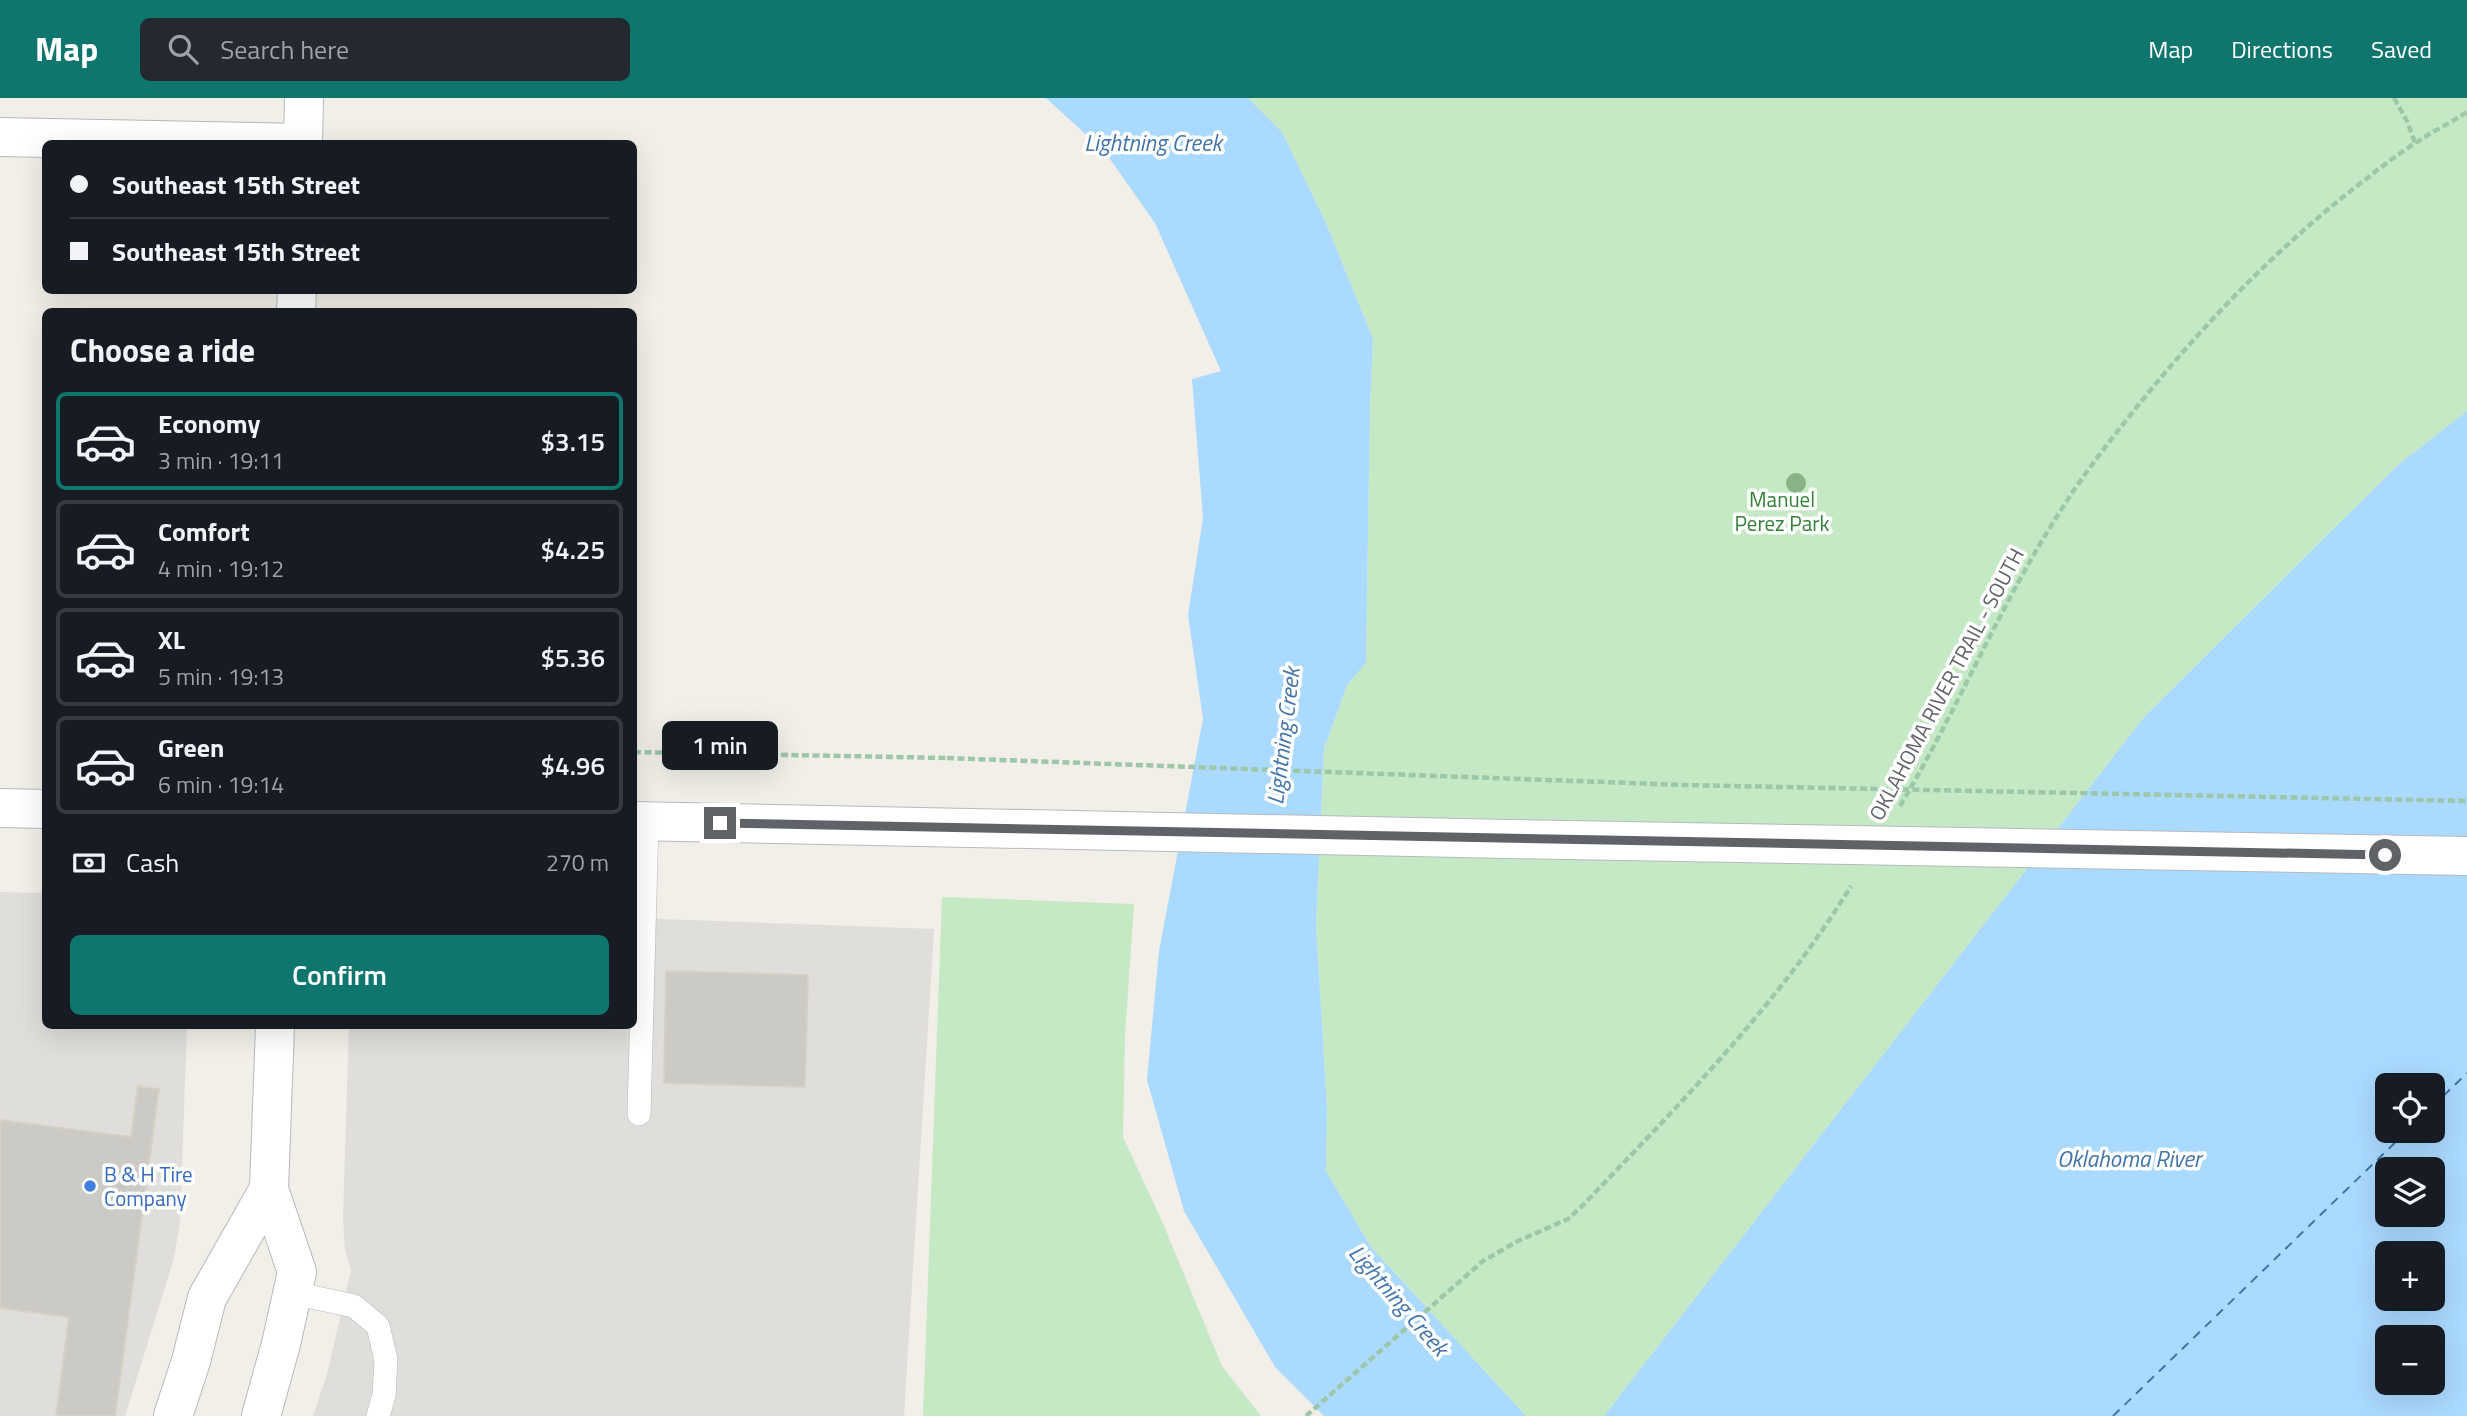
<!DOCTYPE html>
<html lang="en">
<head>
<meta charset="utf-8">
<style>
  body { margin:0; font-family:"Titillium Web",sans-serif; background:#242831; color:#f1f3f6; height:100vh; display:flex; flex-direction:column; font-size:26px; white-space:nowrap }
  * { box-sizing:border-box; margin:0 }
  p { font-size:23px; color:#9ea1a6 }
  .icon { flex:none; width:38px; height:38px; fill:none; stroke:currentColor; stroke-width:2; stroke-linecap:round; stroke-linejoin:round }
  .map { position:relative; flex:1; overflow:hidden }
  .details { position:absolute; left:42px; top:210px; width:595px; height:721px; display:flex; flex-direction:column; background:#171b24; border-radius:10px; box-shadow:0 7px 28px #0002 }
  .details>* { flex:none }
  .guide { position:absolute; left:42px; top:42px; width:595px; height:154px; border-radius:10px; box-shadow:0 7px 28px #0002; display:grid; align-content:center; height:154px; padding:0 28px; background:#171b24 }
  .fabs { position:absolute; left:2375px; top:975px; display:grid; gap:14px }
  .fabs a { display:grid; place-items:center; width:70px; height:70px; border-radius:10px; background:#171b24; box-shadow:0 7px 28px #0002; font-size:35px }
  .end { position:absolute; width:32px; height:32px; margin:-16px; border:9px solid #5f6368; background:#fff; box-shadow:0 0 0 4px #fff }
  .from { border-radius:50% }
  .bubble { position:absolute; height:49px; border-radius:10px; background:#171b24; box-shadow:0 7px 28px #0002; font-size:23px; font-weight:600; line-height:49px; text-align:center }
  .guide b { display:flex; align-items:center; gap:24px; height:66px; font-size:26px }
  .guide b+b { border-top:2px solid #363941 }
  .guide i { width:18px; height:18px; background:#f1f3f6 }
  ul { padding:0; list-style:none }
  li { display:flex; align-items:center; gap:21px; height:98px; margin:0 14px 10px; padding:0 14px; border:4px solid #363941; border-radius:10px }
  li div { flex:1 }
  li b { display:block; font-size:26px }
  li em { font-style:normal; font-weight:600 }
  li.current { border-color:#0f766e }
  li>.icon { width:63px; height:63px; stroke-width:1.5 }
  h2 { padding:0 28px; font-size:32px; line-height:84px }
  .pay { display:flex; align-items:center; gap:18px; height:77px; padding:0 28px; font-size:26px }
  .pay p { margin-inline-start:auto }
  .action { display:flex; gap:14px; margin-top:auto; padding:14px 28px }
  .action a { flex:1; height:80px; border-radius:10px; background:#0f766e; color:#fff; font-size:28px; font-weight:600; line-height:80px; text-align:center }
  header { display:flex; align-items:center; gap:42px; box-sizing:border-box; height:98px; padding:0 35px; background:#0f766e; color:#fff }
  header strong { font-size:33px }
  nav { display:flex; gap:38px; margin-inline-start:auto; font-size:24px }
  .search { width:490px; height:63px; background:#242831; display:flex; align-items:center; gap:18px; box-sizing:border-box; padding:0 24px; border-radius:10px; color:#9ea1a6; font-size:26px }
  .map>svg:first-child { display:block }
  .industrial { fill:#e0deda }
  .green { fill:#c5e8c5 }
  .water { fill:#aadaff; fill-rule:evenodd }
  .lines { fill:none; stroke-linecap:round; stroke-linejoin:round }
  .ferry { stroke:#4174aa; stroke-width:2; stroke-dasharray:9 7; stroke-linecap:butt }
  .building { fill:#cccac5; stroke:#d6d1c6; stroke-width:2 }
  .lane-casing { stroke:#b5b8bc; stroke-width:24 }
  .street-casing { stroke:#b5b8bc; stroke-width:40 }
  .secondary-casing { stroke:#b6babf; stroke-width:40 }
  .path { stroke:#9cc7a9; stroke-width:4.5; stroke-dasharray:7 3.5; stroke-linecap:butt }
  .lane { stroke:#fff; stroke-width:23 }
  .street { stroke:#fff; stroke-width:38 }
  .secondary { stroke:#fff; stroke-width:38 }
  .secondary-bridge-casing { stroke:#b6babf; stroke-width:40; stroke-linecap:butt }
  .path-bridge { stroke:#9cc7a9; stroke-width:4.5; stroke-dasharray:7 3.5; stroke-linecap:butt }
  .secondary-bridge { stroke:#fff; stroke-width:38 }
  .tree { fill:#89b387 }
  .route { stroke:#5f6368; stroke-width:9 }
  .shop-dot { fill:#3f7fe0; stroke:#fff; stroke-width:2.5 }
  .labels { text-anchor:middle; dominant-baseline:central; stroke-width:7; stroke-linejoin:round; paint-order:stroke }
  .park-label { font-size:21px; fill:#348238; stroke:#fff }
  .street-label { font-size:21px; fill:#5f6368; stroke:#fff }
  .shop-label { font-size:21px; fill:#366cbe; stroke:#fff; text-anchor:start }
  .water-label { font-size:23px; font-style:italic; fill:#4174aa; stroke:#fff }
</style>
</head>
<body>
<header>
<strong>Map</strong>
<div class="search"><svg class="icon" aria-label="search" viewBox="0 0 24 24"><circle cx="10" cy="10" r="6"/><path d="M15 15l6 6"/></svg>Search here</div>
<nav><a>Map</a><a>Directions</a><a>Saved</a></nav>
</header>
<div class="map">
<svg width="2467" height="1318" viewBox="0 0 2467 1318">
  <rect width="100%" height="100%" fill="#f1efe8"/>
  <g class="industrial">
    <polygon points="0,794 45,795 46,928 187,928 180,1125 173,1164 125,1318 0,1318"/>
    <polygon points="634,820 934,831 904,1318 313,1318 327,1276 351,1172 345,1152 343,1120 349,928 634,928"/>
  </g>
  <g class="green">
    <polygon points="1248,0 2467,0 2467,313 2398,367 2144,619 1604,1318 1526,1318 1371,1149 1326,1073 1327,1009 1316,827 1324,651 1347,587 1366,565 1370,310 1373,241 1326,125 1282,34"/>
    <polygon points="942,799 1134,806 1125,937 1123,1039 1161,1121 1222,1268 1261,1318 923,1318"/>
  </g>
  <g class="water">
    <polygon points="1046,0 1248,0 1282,34 1326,125 1373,241 1370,310 1366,565 1347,587 1324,651 1316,827 1327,1009 1326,1073 1371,1149 1526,1318 1324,1318 1275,1269 1184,1113 1147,982 1159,853 1203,621 1188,517 1203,420 1192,281 1221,273 1155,125 1105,54"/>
    <path d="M2467,313v1005h-863l540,-699 254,-252zM2387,987h45v45h-45zM2387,1071h45v45h-45zM2387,1155h45v45h-45zM2387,1239h45v45h-45z"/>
  </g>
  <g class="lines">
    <g class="ferry">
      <polyline points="2432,1009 2467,975"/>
      <polyline points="2113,1318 2408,1032"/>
    </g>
  </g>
  <g class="building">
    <polygon points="666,873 808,877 805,989 664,985"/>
    <polygon points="138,988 159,991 115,1318 56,1318 69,1219 0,1210 0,1022 131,1039"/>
  </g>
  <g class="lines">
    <defs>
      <g id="lane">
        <polyline points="639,1016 647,724"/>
        <polyline points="293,1195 354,1208 378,1228 386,1262 384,1297 378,1318"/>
      </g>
      <polyline id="street" points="0,39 303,45"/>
      <g id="secondary">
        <polyline points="303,46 304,0"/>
        <polyline points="296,214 297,192"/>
        <polyline points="0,710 46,711"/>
        <polyline points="634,723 1508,741"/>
        <polyline points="173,1318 191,1263 207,1200 269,1091"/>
        <polyline points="261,1318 281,1246 297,1174 269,1091 275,928"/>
      </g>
    </defs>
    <use href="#lane" class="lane-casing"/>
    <use href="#street" class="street-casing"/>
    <use href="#secondary" class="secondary-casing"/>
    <g class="path">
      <polyline points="2394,0 2407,23 2415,45"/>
      <polyline points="634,654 947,660"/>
      <path d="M1900,708c56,-93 97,-195 156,-288 26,-43 57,-81 88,-120 67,-82 141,-158 226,-222 15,-12 31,-24 47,-34 16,-11 34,-19 50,-30"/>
      <path d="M1306,1318l177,-155 35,-20 50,-22 15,-14c96,-100 196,-201 268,-319"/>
    </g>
    <use href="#lane" class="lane"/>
    <use href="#street" class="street"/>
    <use href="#secondary" class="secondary"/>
    <defs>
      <polyline id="secondary-bridge" points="1508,741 2467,758"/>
    </defs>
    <use href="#secondary-bridge" class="secondary-bridge-casing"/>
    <polyline class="path-bridge" points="947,660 1684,687 2467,703"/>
    <use href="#secondary-bridge" class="secondary-bridge"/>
  </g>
  <circle class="tree" cx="1796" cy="385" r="10"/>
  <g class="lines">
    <polyline class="route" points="720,725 2385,757"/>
  </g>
  <circle class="shop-dot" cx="90" cy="1088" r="7"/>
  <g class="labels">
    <g class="park-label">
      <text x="1782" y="401">Manuel<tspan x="1782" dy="24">Perez Park</tspan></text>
    </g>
    <g class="street-label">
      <text transform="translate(1946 586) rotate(-62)">OKLAHOMA RIVER TRAIL - SOUTH</text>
    </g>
    <g class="shop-label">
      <text x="104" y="1076">B &amp; H Tire<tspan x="104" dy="24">Company</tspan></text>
    </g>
    <g class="water-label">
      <text x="1153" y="44">Lightning Creek</text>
      <text transform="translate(1283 638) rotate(-83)">Lightning Creek</text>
      <text x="2129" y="1060">Oklahoma River</text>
      <text transform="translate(1399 1202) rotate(49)">Lightning Creek</text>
    </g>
  </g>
</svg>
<div class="fabs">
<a><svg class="icon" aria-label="locate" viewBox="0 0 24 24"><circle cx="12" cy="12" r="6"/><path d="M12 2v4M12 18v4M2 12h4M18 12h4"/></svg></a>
<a><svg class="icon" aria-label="layers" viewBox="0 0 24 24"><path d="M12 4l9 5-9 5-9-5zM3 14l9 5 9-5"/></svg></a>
<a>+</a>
<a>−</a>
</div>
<i class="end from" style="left:2385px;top:757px"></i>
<i class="end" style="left:720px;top:725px"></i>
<div class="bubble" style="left:662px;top:623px;width:116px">1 min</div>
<div class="guide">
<b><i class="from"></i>Southeast 15th Street</b>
<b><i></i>Southeast 15th Street</b>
</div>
<section class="details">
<h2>Choose a ride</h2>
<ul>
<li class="current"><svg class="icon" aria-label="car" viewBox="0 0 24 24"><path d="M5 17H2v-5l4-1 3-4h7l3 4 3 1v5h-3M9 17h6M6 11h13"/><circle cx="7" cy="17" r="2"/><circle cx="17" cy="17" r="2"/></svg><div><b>Economy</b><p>3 min · 19:11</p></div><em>$3.15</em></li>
<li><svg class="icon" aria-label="car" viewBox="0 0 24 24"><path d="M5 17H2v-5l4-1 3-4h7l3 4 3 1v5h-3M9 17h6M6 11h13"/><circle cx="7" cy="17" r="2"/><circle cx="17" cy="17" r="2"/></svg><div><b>Comfort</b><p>4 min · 19:12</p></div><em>$4.25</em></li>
<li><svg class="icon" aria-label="car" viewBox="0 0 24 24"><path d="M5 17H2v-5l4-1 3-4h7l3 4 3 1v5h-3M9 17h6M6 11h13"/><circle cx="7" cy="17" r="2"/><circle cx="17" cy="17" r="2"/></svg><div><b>XL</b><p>5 min · 19:13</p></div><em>$5.36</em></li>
<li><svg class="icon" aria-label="car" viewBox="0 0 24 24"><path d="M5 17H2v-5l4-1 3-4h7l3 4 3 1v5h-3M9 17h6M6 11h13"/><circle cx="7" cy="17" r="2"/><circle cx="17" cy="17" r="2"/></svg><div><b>Green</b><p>6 min · 19:14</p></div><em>$4.96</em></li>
</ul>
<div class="pay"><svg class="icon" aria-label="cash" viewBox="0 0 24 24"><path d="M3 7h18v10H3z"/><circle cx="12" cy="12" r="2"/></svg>Cash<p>270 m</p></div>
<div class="action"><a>Confirm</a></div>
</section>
</div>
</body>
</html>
